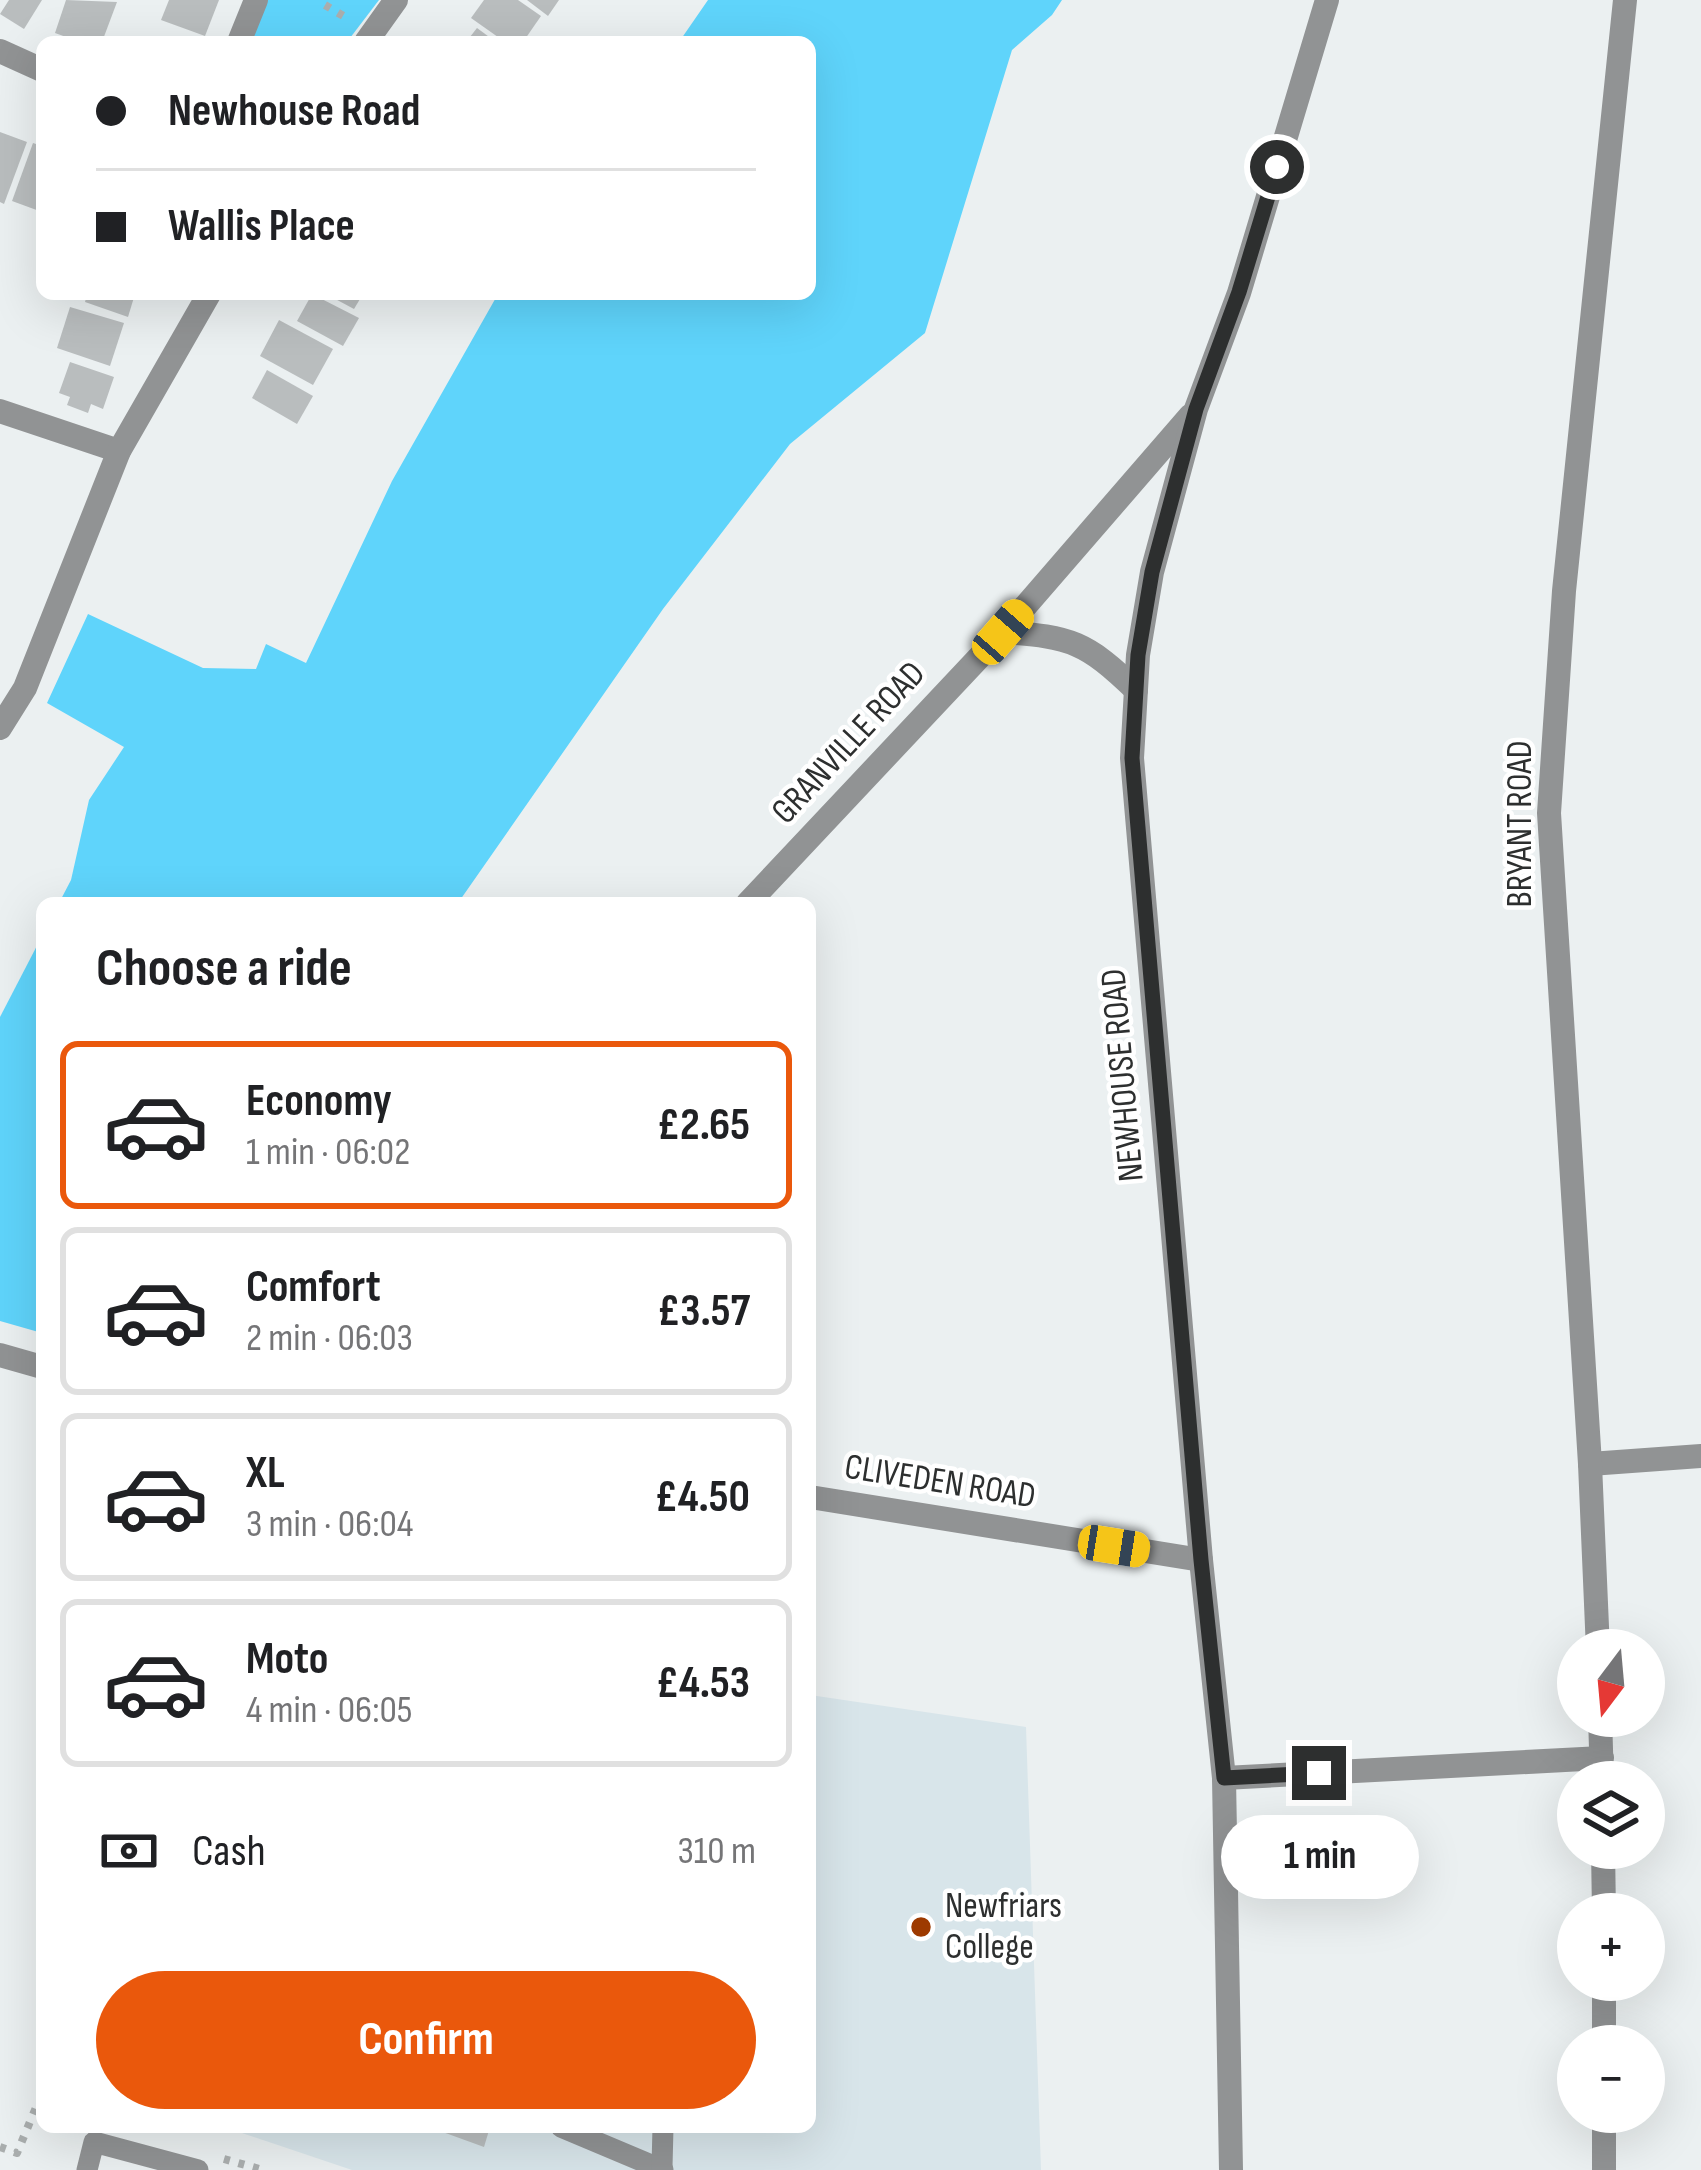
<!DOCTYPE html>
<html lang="en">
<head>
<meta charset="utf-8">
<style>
  body { margin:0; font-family:"Sofia Sans Condensed",sans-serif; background:#f2f2f2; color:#202124; height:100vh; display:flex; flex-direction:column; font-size:45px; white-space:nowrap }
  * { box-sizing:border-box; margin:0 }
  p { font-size:39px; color:#757577 }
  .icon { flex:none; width:66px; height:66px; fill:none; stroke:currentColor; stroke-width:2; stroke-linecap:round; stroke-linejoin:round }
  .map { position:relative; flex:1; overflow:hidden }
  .drawer { position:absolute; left:36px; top:897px; width:780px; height:1236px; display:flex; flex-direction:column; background:#fff; border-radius:18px; box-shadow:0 12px 48px #0002 }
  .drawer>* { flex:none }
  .banner { position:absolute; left:36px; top:36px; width:780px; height:264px; border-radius:18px; box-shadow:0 12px 48px #0002; display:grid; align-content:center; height:264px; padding:0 60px; background:#fff }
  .needle { width:78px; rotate:196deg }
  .tools { position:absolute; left:1557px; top:1629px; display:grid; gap:24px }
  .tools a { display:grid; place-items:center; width:108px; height:108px; border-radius:50%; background:#fff; box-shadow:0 12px 48px #0002; font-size:60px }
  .end { position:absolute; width:54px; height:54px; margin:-27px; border:15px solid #2d2f2f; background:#fff; box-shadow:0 0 0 6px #fff }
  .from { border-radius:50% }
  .bubble { position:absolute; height:84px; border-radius:42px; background:#fff; box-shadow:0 12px 48px #0002; font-size:39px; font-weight:700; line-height:84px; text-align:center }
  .car { position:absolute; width:36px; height:72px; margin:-36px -18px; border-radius:15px; box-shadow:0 0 9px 3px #0007; background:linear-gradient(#f5c518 24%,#345 0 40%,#f5c518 0 76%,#345 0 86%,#f5c518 0) }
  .banner b { display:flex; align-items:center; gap:42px; height:114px; font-size:45px }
  .banner b+b { border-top:3px solid #e0e0e0 }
  .banner i { width:30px; height:30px; background:#202124 }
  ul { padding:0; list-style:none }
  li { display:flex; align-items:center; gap:36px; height:168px; margin:0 24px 18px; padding:0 36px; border:6px solid #e0e0e0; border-radius:18px }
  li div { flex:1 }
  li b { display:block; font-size:45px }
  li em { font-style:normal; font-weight:700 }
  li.selected { border-color:#ea580c }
  li>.icon { width:108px; height:108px; stroke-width:1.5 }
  h2 { padding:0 60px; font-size:54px; line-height:144px }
  .pay { display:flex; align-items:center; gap:30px; height:132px; padding:0 60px; font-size:45px }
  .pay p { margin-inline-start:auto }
  .action { display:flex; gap:24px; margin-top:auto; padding:24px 60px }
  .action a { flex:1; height:138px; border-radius:72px; background:#ea580c; color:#fff; font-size:48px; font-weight:700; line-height:138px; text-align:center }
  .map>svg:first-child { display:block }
  .built { fill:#d8e5ea }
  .green { fill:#5fd4fb }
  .building { fill:#b9bdbe }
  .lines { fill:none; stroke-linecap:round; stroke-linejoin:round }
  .path { stroke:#aaaeae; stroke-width:8; stroke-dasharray:6 9; stroke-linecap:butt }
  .lane { stroke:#919394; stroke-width:21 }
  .street { stroke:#919394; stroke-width:24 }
  .route { stroke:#2d2f2f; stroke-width:15 }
  .poi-dot { fill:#9d3a00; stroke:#fff; stroke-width:4.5 }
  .labels { text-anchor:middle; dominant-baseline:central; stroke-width:9; stroke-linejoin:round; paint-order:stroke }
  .street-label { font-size:36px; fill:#2d2f2f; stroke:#fff }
  .poi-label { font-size:36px; fill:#2d2f2f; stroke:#fff; text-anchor:start }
</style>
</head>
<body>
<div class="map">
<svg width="1701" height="2170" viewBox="0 0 1701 2170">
  <rect width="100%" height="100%" fill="#ebf0f1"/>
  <polygon class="built" points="810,1695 1026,1727 1041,2170 352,2170 224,2127 810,2127"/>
  <g class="green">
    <polygon points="266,0 379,0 347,42 250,42"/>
    <polygon points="708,0 1062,0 1052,15 1012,50 925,333 790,444 663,609 458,903 59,903 71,880 89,800 124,747 47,703 88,614 203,668 256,669 266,644 306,663 392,481 498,294 810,294 810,42 679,42"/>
    <polygon points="42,936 42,1333 0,1321 0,1017"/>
  </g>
  <g class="building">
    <polygon points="9,0 42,0 24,29 0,14"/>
    <polygon points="66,0 117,2 102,42 80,42 55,33"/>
    <polygon points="169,0 219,0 205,36 161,20"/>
    <polygon points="484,0 518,0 541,16 523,42 505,42 471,18"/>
    <polygon points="527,0 559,0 548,16"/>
    <polygon points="477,28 496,42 466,42"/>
    <polygon points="0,132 27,142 4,204 0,202"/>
    <polygon points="33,143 42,146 42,212 12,201"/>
    <polygon points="87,294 135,294 128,317 85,302"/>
    <polygon points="312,294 359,318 343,346 297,321"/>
    <polygon points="326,294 363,294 354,309"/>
    <polygon points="70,307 124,323 110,366 57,348"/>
    <polygon points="279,320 333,349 313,385 260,356"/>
    <polygon points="70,362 114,377 103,409 91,404 88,413 67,405 70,397 59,393"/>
    <polygon points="267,370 313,396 297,424 252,398"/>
    <polygon points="429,2127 490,2127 484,2147"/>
  </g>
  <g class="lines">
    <g class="path">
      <polyline points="325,5 350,20"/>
      <polyline points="0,2147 17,2153 37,2105 42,2106"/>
      <polyline points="224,2159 263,2170"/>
    </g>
    <g class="lane">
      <polyline points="561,2127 663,2170"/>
      <polyline points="662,2167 663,2127"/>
      <polyline points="87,2170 94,2142 198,2170"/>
    </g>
    <g class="street">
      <polyline points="239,42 256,0"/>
      <polyline points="366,42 396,0"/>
      <polyline points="0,51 42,70"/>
      <polyline points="0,411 119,451"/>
      <path d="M1003,632c69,5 83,10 133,58"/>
      <polyline points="0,728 25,688 119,451 209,294"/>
      <polyline points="748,903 1003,632 1190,416"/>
      <polyline points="0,1355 42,1367"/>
      <polyline points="1590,1464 1701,1456"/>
      <polyline points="810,1497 1201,1560"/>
      <polyline points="1598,1650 1590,1464 1549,813 1564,591 1625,0"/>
      <polyline points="1600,1716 1602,1782"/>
      <polyline points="1224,1778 1602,1758"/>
      <polyline points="1603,1848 1604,1914"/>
      <polyline points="1604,1980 1604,2046"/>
      <polyline points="1604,2112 1604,2170"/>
      <polyline points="1231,2170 1224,1778 1201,1560 1132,758 1138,655 1152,572 1196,409 1239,293 1327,0"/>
    </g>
  </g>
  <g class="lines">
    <polyline class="route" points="1277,167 1239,292 1196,409 1152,572 1138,655 1132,758 1201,1560 1224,1778 1319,1773"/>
  </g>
  <circle class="poi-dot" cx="921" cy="1927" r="12"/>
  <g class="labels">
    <g class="street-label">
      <text transform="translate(849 743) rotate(-47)">GRANVILLE ROAD</text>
      <text transform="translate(1520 824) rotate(-90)">BRYANT ROAD</text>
      <text transform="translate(1123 1075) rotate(-95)">NEWHOUSE ROAD</text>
      <text transform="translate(940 1482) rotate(9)">CLIVEDEN ROAD</text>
    </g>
    <g class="poi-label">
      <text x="945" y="1906">Newfriars<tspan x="945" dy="41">College</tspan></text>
    </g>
  </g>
</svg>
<div class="tools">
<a><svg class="needle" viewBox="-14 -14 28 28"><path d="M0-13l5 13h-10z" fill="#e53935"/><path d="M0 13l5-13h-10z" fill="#757577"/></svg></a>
<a><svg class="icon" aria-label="layers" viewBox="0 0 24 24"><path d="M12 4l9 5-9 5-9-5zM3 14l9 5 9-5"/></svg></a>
<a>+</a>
<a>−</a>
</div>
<i class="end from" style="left:1277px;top:167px"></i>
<i class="end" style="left:1319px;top:1773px"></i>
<div class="bubble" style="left:1221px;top:1815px;width:198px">1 min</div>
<i class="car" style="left:1003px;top:632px;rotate:41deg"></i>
<i class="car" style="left:1114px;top:1546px;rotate:99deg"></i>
<div class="banner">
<b><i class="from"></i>Newhouse Road</b>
<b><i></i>Wallis Place</b>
</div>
<section class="drawer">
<h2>Choose a ride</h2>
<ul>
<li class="selected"><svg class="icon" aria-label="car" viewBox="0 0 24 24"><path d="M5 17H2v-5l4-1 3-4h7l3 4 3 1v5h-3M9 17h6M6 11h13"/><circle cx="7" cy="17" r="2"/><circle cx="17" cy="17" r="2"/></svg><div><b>Economy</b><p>1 min · 06:02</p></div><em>£2.65</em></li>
<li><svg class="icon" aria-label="car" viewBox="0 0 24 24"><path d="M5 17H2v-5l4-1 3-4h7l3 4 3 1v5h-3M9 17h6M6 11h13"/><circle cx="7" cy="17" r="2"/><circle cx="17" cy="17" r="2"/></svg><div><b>Comfort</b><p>2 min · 06:03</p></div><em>£3.57</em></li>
<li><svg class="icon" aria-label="car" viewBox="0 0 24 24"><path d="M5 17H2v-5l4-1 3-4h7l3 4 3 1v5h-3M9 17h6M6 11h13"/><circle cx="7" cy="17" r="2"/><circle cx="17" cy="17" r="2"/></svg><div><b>XL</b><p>3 min · 06:04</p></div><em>£4.50</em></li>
<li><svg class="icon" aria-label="car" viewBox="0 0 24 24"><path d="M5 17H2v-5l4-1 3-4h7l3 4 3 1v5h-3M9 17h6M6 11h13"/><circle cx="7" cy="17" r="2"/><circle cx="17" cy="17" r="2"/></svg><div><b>Moto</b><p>4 min · 06:05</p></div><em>£4.53</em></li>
</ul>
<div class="pay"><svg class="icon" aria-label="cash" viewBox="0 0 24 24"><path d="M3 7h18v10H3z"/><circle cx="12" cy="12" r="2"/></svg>Cash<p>310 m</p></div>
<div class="action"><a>Confirm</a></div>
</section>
</div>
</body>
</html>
